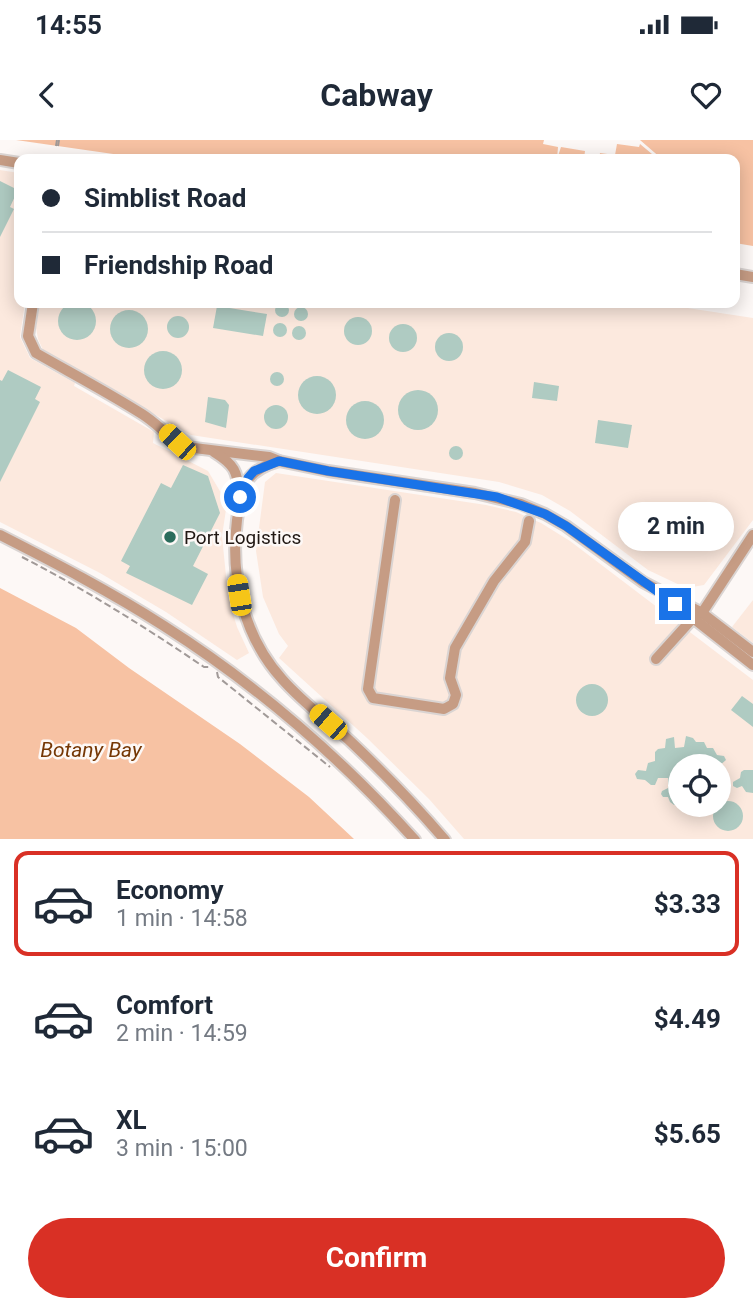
<!DOCTYPE html>
<html lang="en">
<head>
<meta charset="utf-8">
<style>
  body { margin:0; font-family:Roboto,sans-serif; background:#f6f6f7; color:#1f2937; height:100vh; display:flex; flex-direction:column; font-size:26px; white-space:nowrap }
  * { box-sizing:border-box; margin:0 }
  p { font-size:23px; color:#747a83 }
  .icon { flex:none; width:38px; height:38px; fill:none; stroke:currentColor; stroke-width:2; stroke-linecap:round; stroke-linejoin:round }
  .map { position:relative; height:699px; overflow:hidden }
  .details { display:flex; flex-direction:column; background:#fff; flex:1 }
  .details>* { flex:none }
  .top-card { position:absolute; left:14px; top:14px; width:726px; height:154px; border-radius:14px; box-shadow:0 4px 18px #0003; display:grid; align-content:center; height:154px; padding:0 28px; background:#fff }
  .fabs { position:absolute; left:668px; top:614px; display:grid; gap:14px }
  .fabs a { display:grid; place-items:center; width:63px; height:63px; border-radius:50%; background:#fff; box-shadow:0 4px 18px #0003; font-size:35px }
  .end { position:absolute; width:32px; height:32px; margin:-16px; border:9px solid #1a73e8; background:#fff; box-shadow:0 0 0 4px #fff }
  .from { border-radius:50% }
  .bubble { position:absolute; height:49px; border-radius:24px; background:#fff; box-shadow:0 4px 18px #0003; font-size:23px; font-weight:700; line-height:49px; text-align:center }
  .car { position:absolute; width:21px; height:42px; margin:-21px -10px; border-radius:9px; box-shadow:0 0 5px 2px #0007; background:linear-gradient(#f5c518 24%,#345 0 40%,#f5c518 0 76%,#345 0 86%,#f5c518 0) }
  .top-card b { display:flex; align-items:center; gap:24px; height:66px; font-size:26px }
  .top-card b+b { border-top:2px solid #e0e1e3 }
  .top-card i { width:18px; height:18px; background:#1f2937 }
  ul { padding:12px 0 0; list-style:none }
  li { display:flex; align-items:center; gap:21px; height:105px; margin:0 14px 10px; padding:0 14px; border:4px solid transparent; border-radius:14px }
  li div { flex:1 }
  li b { display:block; font-size:26px }
  li em { font-style:normal; font-weight:700 }
  li.on { border-color:#d93025 }
  li>.icon { width:63px; height:63px; stroke-width:1.5 }
  .primary-button { display:flex; gap:14px; margin-top:auto; padding:14px 28px }
  .primary-button a { flex:1; height:80px; border-radius:42px; background:#d93025; color:#fff; font-size:28px; font-weight:700; line-height:80px; text-align:center }
  .status { display:flex; justify-content:space-between; align-items:center; height:49px; padding:0 35px; background:#fff; direction:ltr }
  .status svg { height:19px; fill:currentColor }
  header { display:flex; justify-content:space-between; align-items:center; height:91px; padding:0 28px; background:#fff; font-size:32px; font-weight:700 }
  .map>svg:first-child { display:block }
  .built { fill:#fce9de; fill-rule:evenodd }
  .water { fill:#f7c2a3 }
  .pier { fill:#fdf8f6 }
  .building { fill:#afcbc2 }
  .lines { fill:none; stroke-linecap:round; stroke-linejoin:round }
  .minor-casing { stroke:#dad4d2; stroke-width:14 }
  .path { stroke:#a19a98; stroke-width:2; stroke-dasharray:7 3.5; stroke-linecap:butt }
  .minor { stroke:#c69c84; stroke-width:10 }
  .route { stroke:#1a73e8; stroke-width:9 }
  .poi-dot { fill:#2b6c5c; stroke:#fdf8f6; stroke-width:2.5 }
  .labels { text-anchor:middle; dominant-baseline:central; stroke-width:5; stroke-linejoin:round; paint-order:stroke }
  .poi-label { font-size:19px; fill:#201713; stroke:#fdf8f6; text-anchor:start }
  .water-label { font-size:21px; font-style:italic; fill:#753705; stroke:#fdf8f6 }
</style>
</head>
<body>
<div class="status"><b>14:55</b><svg viewBox="0 0 49 12"><path d="M0 12V9h3v3zM5 12V6h3v6zM10 12V3h3v9zM15 12V0h3v12zM26 1h20v11H26zM47 4h2v5h-2z"/></svg></div>
<header><svg class="icon" aria-label="back" viewBox="0 0 24 24"><path d="M15 5l-7 7 7 7"/></svg>Cabway<svg class="icon" aria-label="heart" viewBox="0 0 24 24"><path d="M12 20l-8-8c-3-5 5-10 8-4 3-6 11-1 8 4z"/></svg></header>
<div class="map">
<svg width="753" height="700" viewBox="0 0 753 700">
  <rect width="100%" height="100%" fill="#fdf8f6"/>
  <g class="built">
    <polygon points="0,30 19,33 19,163 25,163 20,197 30,218 75,243 74,246 154,292 153,303 208,331 227,363 222,396 228,456 237,487 249,513 237,520 166,472 100,433 0,382"/>
    <polygon points="40,163 655,163 753,178 753,380 704,445 686,448 648,430 570,371 542,355 499,342 191,295 44,212 38,199 36,188"/>
    <path d="M276,333l210,32 30,7 25,11 29,18 183,139v159h-289l-35,-40 -62,-61 -88,-80 9,-12 -9,-12 -16,-37 -7,-46 9,-69zM681,626h38v39h-38z"/>
    <polygon points="753,460 753,503 732,487"/>
  </g>
  <g class="water">
    <polygon points="16,0 753,0 753,106 735,103 735,19 148,19"/>
    <polygon points="0,448 76,488 129,528 240,604 309,657 354,699 0,699"/>
  </g>
  <polygon class="pier" points="544,0 640,0 662,19 658,19 640,4 639,7 617,4 615,15 600,13 599,19 584,19 585,11 561,7 557,19 558,7 543,4"/>
  <g class="building">
    <polygon points="0,41 18,50 10,67 14,69 0,97"/>
    <circle cx="77" cy="181" r="19"/>
    <circle cx="282" cy="170" r="7"/>
    <polygon points="217,166 267,174 263,196 213,188"/>
    <circle cx="301" cy="174" r="7"/>
    <circle cx="129" cy="189" r="19"/>
    <circle cx="178" cy="187" r="11"/>
    <circle cx="358" cy="191" r="14"/>
    <circle cx="280" cy="190" r="7"/>
    <circle cx="403" cy="198" r="14"/>
    <circle cx="299" cy="193" r="7"/>
    <circle cx="449" cy="207" r="14"/>
    <circle cx="163" cy="230" r="19"/>
    <polygon points="8,230 41,247 35,259 40,262 0,342 0,240 2,241"/>
    <circle cx="277" cy="239" r="7"/>
    <circle cx="317" cy="255" r="19"/>
    <polygon points="534,242 559,246 557,261 532,258"/>
    <circle cx="418" cy="270" r="20"/>
    <polygon points="208,257 225,260 229,265 226,288 205,282"/>
    <circle cx="365" cy="280" r="19"/>
    <circle cx="276" cy="277" r="12"/>
    <polygon points="598,280 632,285 628,308 595,303"/>
    <circle cx="456" cy="313" r="7"/>
    <polygon points="183,325 208,336 220,373 193,426 208,434 192,465 126,433 130,426 121,421 161,343 171,348"/>
    <circle cx="592" cy="560" r="16"/>
    <polygon points="742,556 753,564 753,587 731,570"/>
    <polygon points="686,596 693,598 696,602 704,602 707,608 713,608 717,615 724,616 726,620 719,626 681,626 681,663 674,665 670,662 668,657 663,657 661,654 662,651 668,648 668,638 658,638 655,645 651,645 645,640 637,639 635,634 638,630 646,631 648,623 655,621 655,612 658,609 665,608 666,599 674,597 675,608 684,607"/>
    <polygon points="744,630 753,630 753,653 746,652 742,646 737,648 733,646 733,642 740,638 741,632"/>
    <circle cx="728" cy="676" r="15"/>
  </g>
  <g class="lines">
    <defs>
      <g id="minor">
        <polyline points="0,20 19,23"/>
        <polyline points="735,134 753,137"/>
        <path d="M33,163l-5,33 8,17c35,20 71,39 106,61 16,10 28,25 44,33l83,10 10,4 49,10 147,22 46,11 24,10 21,12 77,56 59,31 51,39"/>
        <path d="M214,312c21,13 23,19 26,43"/>
        <path d="M279,321c-35,10 -37,25 -42,59 -7,56 6,116 45,159 20,23 45,41 67,61 34,32 66,65 96,100"/>
        <polyline points="395,360 368,549 373,558 444,569 453,564 456,555 450,538 455,508 494,441 525,402 529,381"/>
        <path d="M0,395c55,28 111,57 164,91 93,59 177,132 251,214"/>
        <polyline points="679,467 753,525"/>
        <polyline points="702,473 753,395"/>
        <polyline points="656,519 693,478"/>
      </g>
    </defs>
    <use href="#minor" class="minor-casing"/>
    <g class="path">
      <polyline points="56,6 57,0"/>
      <polyline points="58,6 59,0"/>
      <path d="M22,417c64,33 123,70 182,110h6"/>
      <polyline points="217,532 218,537 330,627"/>
    </g>
    <use href="#minor" class="minor"/>
  </g>
  <g class="lines">
    <polyline class="route" points="240,357 248,338 254,331 279,321 328,331 497,357 545,374 566,386 675,464"/>
  </g>
  <circle class="poi-dot" cx="170" cy="397" r="7"/>
  <g class="labels">
    <g class="poi-label">
      <text x="184" y="397">Port Logistics</text>
    </g>
    <g class="water-label">
      <text x="91" y="610">Botany Bay</text>
    </g>
  </g>
</svg>
<div class="fabs">
<a><svg class="icon" aria-label="locate" viewBox="0 0 24 24"><circle cx="12" cy="12" r="6"/><path d="M12 2v4M12 18v4M2 12h4M18 12h4"/></svg></a>
</div>
<i class="end from" style="left:240px;top:357px"></i>
<i class="end" style="left:675px;top:464px"></i>
<div class="bubble" style="left:618px;top:362px;width:116px">2 min</div>
<i class="car" style="left:177px;top:302px;rotate:313deg"></i>
<i class="car" style="left:239px;top:455px;rotate:351deg"></i>
<i class="car" style="left:328px;top:582px;rotate:311deg"></i>
<div class="top-card">
<b><i class="from"></i>Simblist Road</b>
<b><i></i>Friendship Road</b>
</div>
</div>
<section class="details">
<ul>
<li class="on"><svg class="icon" aria-label="car" viewBox="0 0 24 24"><path d="M5 17H2v-5l4-1 3-4h7l3 4 3 1v5h-3M9 17h6M6 11h13"/><circle cx="7" cy="17" r="2"/><circle cx="17" cy="17" r="2"/></svg><div><b>Economy</b><p>1 min · 14:58</p></div><em>$3.33</em></li>
<li><svg class="icon" aria-label="car" viewBox="0 0 24 24"><path d="M5 17H2v-5l4-1 3-4h7l3 4 3 1v5h-3M9 17h6M6 11h13"/><circle cx="7" cy="17" r="2"/><circle cx="17" cy="17" r="2"/></svg><div><b>Comfort</b><p>2 min · 14:59</p></div><em>$4.49</em></li>
<li><svg class="icon" aria-label="car" viewBox="0 0 24 24"><path d="M5 17H2v-5l4-1 3-4h7l3 4 3 1v5h-3M9 17h6M6 11h13"/><circle cx="7" cy="17" r="2"/><circle cx="17" cy="17" r="2"/></svg><div><b>XL</b><p>3 min · 15:00</p></div><em>$5.65</em></li>
</ul>
<div class="primary-button"><a>Confirm</a></div>
</section>
</body>
</html>
